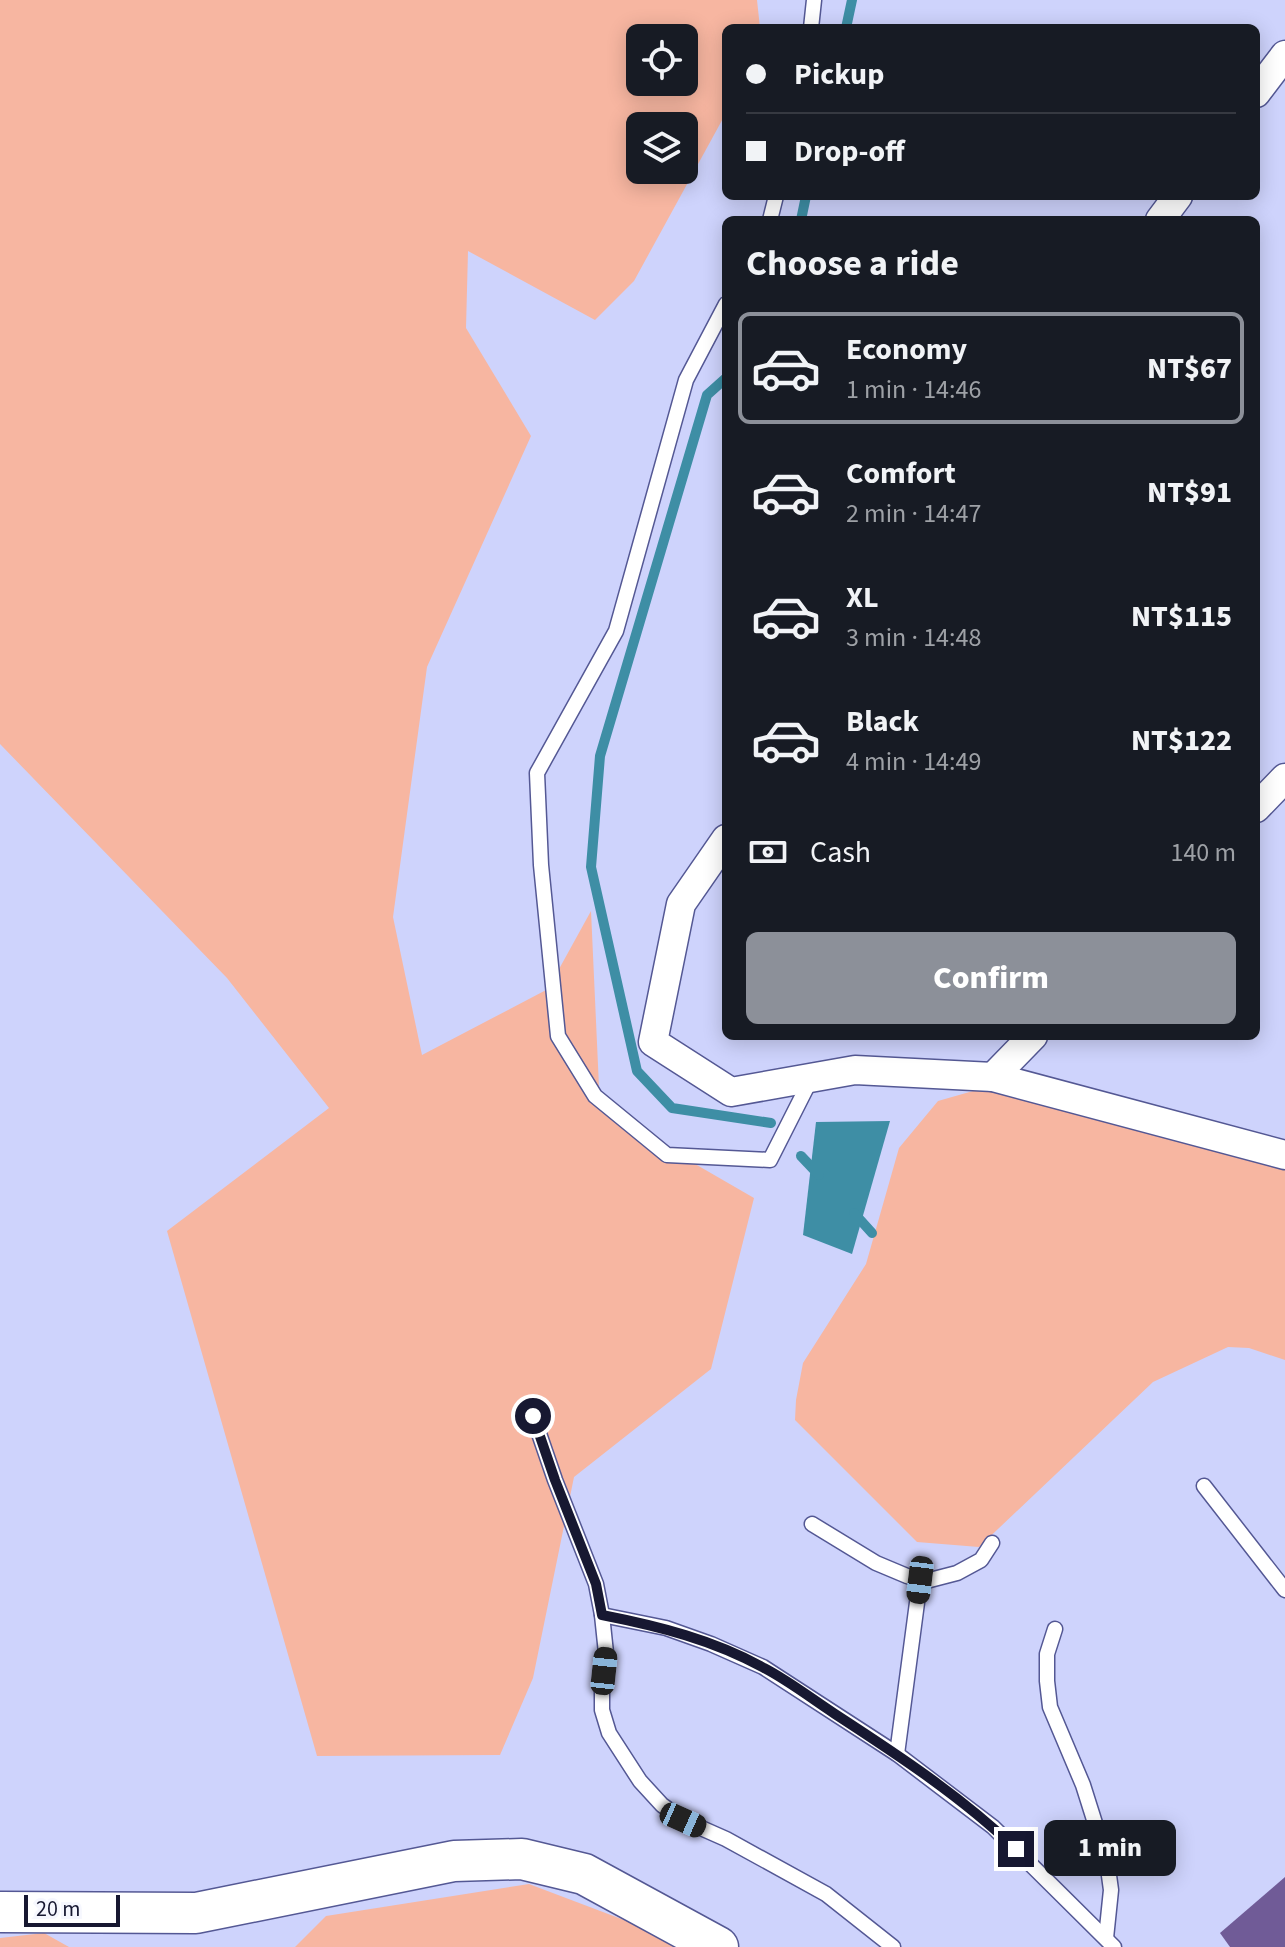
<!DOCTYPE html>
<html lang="en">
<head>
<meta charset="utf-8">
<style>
  body { margin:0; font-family:"Source Sans 3",sans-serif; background:#242831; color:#f1f3f6; height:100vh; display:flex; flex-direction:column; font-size:30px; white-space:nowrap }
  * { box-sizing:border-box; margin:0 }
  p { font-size:26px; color:#9ea1a6 }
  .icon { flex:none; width:44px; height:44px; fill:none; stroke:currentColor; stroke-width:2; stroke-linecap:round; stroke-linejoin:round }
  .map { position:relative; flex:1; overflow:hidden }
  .drawer { position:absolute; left:722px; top:216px; width:538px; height:824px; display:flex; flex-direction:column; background:#171b24; border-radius:12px; box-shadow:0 4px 20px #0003 }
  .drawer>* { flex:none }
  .guide { position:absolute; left:722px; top:24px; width:538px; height:176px; border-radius:12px; box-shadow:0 4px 20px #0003; display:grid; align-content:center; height:176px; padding:0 24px; background:#171b24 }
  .tools { position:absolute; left:626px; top:24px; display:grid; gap:16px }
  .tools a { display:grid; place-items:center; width:72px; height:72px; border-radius:12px; background:#171b24; box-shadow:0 4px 20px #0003; font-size:40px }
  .scale { position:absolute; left:24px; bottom:20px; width:96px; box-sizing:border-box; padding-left:8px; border:4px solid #171831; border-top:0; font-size:22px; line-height:28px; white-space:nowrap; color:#171831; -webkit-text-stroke:6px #f6f7fe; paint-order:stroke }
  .end { position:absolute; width:36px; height:36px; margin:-18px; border:10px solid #171831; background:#fff; box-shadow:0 0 0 4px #fff }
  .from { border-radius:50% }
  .bubble { position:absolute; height:56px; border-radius:12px; background:#171b24; box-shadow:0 4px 20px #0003; font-size:26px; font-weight:800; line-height:56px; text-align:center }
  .car { position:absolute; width:24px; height:48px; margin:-24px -12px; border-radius:10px; box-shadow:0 0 6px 2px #0007; background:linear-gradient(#222 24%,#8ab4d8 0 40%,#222 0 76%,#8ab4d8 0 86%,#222 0) }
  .guide b { display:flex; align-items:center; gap:28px; height:76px; font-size:30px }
  .guide b+b { border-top:2px solid #363941 }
  .guide i { width:20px; height:20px; background:#f1f3f6 }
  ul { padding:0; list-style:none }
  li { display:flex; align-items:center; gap:24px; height:112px; margin:0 16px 12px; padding:0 8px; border:4px solid transparent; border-radius:12px }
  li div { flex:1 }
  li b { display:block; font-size:30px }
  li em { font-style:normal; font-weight:800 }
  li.active { border-color:#8c9099 }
  li>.icon { width:72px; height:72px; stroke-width:1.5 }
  h2 { padding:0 24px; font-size:36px; line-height:96px }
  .pay { display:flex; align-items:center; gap:20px; height:88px; padding:0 24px; font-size:30px }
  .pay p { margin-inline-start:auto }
  .primary-button { display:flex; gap:16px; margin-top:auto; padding:16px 24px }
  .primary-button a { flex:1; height:92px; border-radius:12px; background:#8c9099; color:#fff; font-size:32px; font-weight:800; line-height:92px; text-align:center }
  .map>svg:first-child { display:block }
  .green { fill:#f7b6a1; fill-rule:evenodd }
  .water { fill:#3e8ea5 }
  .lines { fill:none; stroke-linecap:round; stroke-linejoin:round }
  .stream { stroke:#3e8ea5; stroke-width:10 }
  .building { fill:#705b97 }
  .lane-casing { stroke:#545894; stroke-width:17 }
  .street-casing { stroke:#545894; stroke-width:31 }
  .secondary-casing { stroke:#545894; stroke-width:43 }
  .lane { stroke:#fff; stroke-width:14 }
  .street { stroke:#fff; stroke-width:28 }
  .secondary { stroke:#fff; stroke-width:40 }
  .route { stroke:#171831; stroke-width:10 }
</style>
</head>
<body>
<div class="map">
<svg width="1285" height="1947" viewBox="0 0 1285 1947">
  <rect width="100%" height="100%" fill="#ced3fc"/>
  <g class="green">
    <path d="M0,0h757l3,28h-34v85l-92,168 -39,39 -127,-69 -2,77 65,108 -104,231 -34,250 29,138 126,-66 43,-78 9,198 154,89 -43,171 -137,108 -41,201 -33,77 -183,1 -150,-525 162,-123 -102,-130 -227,-234zM640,38h44v44h-44zM640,126h44v44h-44z"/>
    <polygon points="987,1087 1285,1166 1285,1360 1249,1348 1228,1347 1153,1382 979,1547 917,1542 795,1420 796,1400 803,1363 866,1264 899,1148 938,1101"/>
    <polygon points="529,1884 661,1934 681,1947 295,1947 326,1916"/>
    <polygon points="44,1933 69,1947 0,1947 0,1938"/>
  </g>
  <polygon class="water" points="890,1121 852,1254 803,1235 816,1122"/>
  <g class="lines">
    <g class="stream">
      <polyline points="846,28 852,0"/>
      <polyline points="801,220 806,196"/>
      <polyline points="726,378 707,395 600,756 591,867 637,1071 672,1108 771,1123"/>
      <polyline points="801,1156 819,1175"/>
      <polyline points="854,1213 872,1233"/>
    </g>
  </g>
  <polygon class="building" points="1285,1877 1285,1947 1230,1947 1220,1933"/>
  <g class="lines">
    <defs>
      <g id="lane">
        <polyline points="811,28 814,0"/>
        <polyline points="770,220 776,196"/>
        <polyline points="726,304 686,380 616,631 537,773 541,865 558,1036 595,1096 667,1155 770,1160 812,1077"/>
        <polyline points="533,1416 555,1480 596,1584 602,1615 606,1653 602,1689 602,1710 609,1733 640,1781 662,1805 683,1820 726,1839 826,1894 893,1947"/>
        <polyline points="1204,1486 1285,1590"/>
        <polyline points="812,1524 876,1563 907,1576 920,1580 930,1580 957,1573 981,1560 992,1543"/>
        <polyline points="602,1615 666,1628 711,1644 763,1667 897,1754 993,1827 1114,1947"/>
        <polyline points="1055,1629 1047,1654 1047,1681 1050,1707 1083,1785 1107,1861 1111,1890 1106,1938"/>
        <polyline points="897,1754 920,1580"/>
      </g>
      <g id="street">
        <polyline points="1256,93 1285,55"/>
        <polyline points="1160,220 1178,196"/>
        <polyline points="1256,808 1285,778"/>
        <polyline points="726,839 681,904 653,1042 731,1092 855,1070 993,1077 1285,1155"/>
        <polyline points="993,1077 1033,1036"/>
      </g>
      <polyline id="secondary" points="0,1912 196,1913 454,1861 522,1859 584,1874 718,1947"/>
    </defs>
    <use href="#lane" class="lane-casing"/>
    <use href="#street" class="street-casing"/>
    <use href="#secondary" class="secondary-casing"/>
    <use href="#lane" class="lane"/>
    <use href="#street" class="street"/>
    <use href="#secondary" class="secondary"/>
  </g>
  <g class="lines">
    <path class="route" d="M533,1416l22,64 41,104 6,31c56,11 112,25 162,53 25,13 48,31 71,46 63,41 127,83 181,135"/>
  </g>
</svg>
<div class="tools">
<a><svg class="icon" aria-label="locate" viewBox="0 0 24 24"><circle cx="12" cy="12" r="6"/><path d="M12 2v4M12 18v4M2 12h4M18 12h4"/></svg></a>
<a><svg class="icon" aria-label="layers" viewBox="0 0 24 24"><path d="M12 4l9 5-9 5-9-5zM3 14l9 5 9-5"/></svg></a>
</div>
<div class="scale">20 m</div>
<i class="end from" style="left:533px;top:1416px"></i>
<i class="end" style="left:1016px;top:1849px"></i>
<div class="bubble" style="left:1044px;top:1820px;width:132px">1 min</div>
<i class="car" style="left:920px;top:1580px;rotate:187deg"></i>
<i class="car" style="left:604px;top:1671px;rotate:6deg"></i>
<i class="car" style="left:683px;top:1820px;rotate:114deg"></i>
<div class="guide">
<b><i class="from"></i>Pickup</b>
<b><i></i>Drop-off</b>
</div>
<section class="drawer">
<h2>Choose a ride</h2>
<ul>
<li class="active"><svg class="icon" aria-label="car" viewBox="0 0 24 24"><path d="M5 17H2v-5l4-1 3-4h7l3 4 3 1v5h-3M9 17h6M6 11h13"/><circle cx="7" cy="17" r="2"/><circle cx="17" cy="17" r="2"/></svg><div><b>Economy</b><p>1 min · 14:46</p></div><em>NT$67</em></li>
<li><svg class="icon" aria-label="car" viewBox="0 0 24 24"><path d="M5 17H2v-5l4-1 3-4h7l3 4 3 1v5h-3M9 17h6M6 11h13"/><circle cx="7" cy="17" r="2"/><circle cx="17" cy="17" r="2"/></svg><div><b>Comfort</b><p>2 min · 14:47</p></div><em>NT$91</em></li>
<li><svg class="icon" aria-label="car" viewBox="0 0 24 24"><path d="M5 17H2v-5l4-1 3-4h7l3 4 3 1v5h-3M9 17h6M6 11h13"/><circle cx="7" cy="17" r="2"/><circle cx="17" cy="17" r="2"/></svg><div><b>XL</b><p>3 min · 14:48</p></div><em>NT$115</em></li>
<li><svg class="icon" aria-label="car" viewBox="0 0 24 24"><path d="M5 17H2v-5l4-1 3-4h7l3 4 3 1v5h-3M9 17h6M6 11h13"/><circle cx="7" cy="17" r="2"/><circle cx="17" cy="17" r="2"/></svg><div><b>Black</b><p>4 min · 14:49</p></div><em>NT$122</em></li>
</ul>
<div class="pay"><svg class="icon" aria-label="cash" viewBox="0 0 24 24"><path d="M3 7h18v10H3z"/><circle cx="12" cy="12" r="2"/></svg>Cash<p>140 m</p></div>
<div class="primary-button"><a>Confirm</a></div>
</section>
</div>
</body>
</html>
